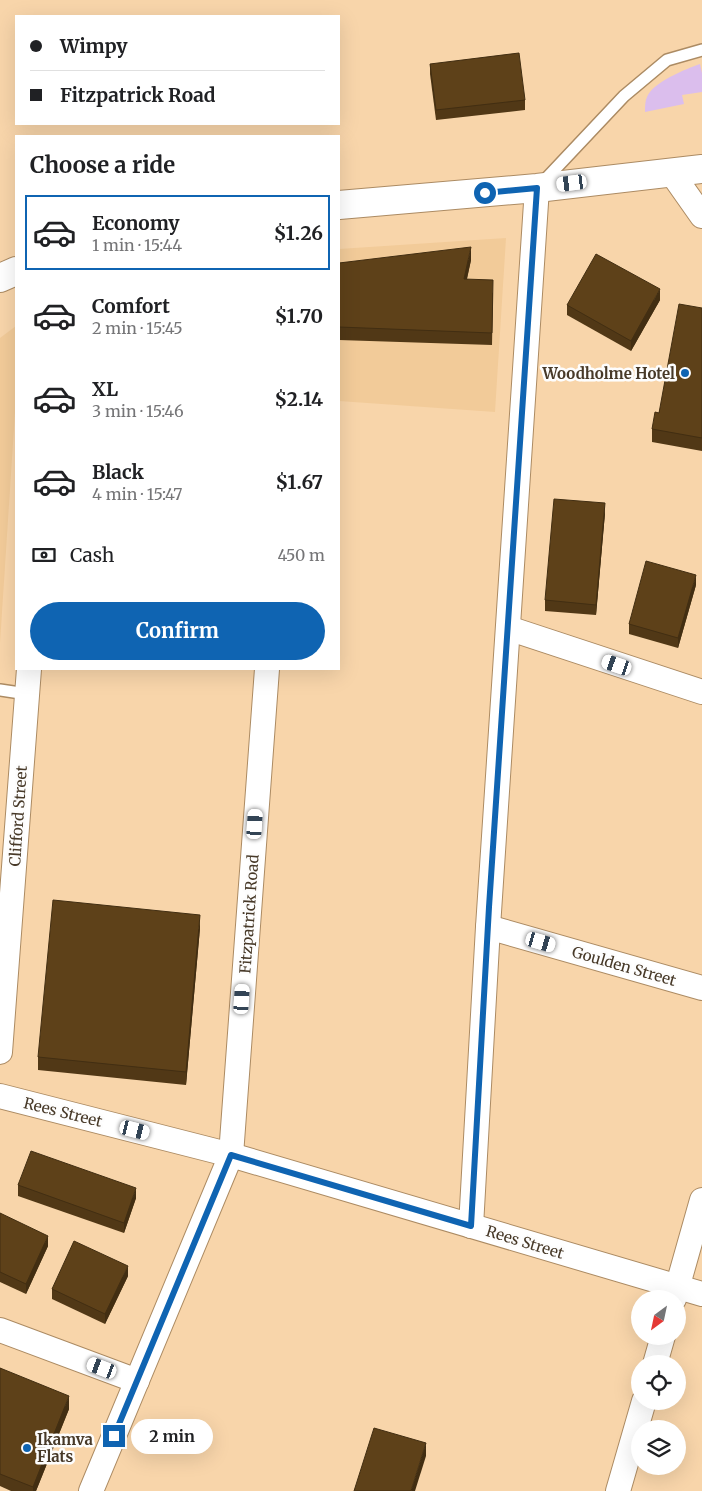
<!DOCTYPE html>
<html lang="en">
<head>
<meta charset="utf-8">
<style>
  body { margin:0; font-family:Merriweather,serif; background:#f6f6f6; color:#202124; height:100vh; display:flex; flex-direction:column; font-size:19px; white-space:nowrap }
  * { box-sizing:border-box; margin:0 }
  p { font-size:16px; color:#757577 }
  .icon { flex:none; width:28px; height:28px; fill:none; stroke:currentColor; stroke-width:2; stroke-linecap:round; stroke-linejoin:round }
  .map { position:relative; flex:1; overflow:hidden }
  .side { position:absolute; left:15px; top:135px; width:325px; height:535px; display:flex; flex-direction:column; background:#fff; border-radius:0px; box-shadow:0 5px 20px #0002 }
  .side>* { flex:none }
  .guide { position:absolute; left:15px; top:15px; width:325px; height:110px; border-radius:0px; box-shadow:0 5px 20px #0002; display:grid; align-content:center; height:110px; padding:0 15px; background:#fff }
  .needle { width:32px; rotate:213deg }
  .buttons { position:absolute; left:631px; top:1290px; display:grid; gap:10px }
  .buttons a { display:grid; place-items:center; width:55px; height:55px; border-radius:50%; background:#fff; box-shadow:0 5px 20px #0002; font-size:25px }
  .end { position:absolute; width:22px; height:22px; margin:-11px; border:6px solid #0f64b2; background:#fff; box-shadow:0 0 0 2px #fff }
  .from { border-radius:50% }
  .bubble { position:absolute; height:35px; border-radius:18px; background:#fff; box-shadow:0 5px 20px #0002; font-size:16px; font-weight:700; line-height:35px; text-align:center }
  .car { position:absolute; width:15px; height:30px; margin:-15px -8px; border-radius:6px; box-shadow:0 0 4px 1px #0007; background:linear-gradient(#fff 24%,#345 0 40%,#fff 0 76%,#345 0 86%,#fff 0) }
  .guide b { display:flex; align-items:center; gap:18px; height:48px; font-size:19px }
  .guide b+b { border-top:1px solid #e0e0e0 }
  .guide i { width:12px; height:12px; background:#202124 }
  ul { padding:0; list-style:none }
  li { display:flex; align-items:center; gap:15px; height:75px; margin:0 10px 8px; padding:0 5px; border:2px solid transparent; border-radius:0px }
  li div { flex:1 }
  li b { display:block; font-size:19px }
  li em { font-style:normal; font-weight:700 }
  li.selected { border-color:#0f64b2 }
  li>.icon { width:45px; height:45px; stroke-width:1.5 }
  h2 { padding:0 15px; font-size:22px; line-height:60px }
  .pay { display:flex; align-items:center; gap:12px; height:55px; padding:0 15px; font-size:19px }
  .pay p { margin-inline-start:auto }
  .primary-button { display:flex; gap:10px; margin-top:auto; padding:10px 15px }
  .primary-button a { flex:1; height:58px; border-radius:30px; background:#0f64b2; color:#fff; font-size:20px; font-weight:700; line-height:58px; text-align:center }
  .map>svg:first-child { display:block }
  .built { fill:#f2cb99 }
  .green { fill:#dbbeed }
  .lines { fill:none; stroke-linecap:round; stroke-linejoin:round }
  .service-casing { stroke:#ac8b63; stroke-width:14 }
  .minor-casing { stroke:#ac8b63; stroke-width:26 }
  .tertiary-casing { stroke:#ac8b63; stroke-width:30 }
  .service { stroke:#fff; stroke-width:11 }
  .minor { stroke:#fff; stroke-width:24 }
  .tertiary { stroke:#fff; stroke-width:28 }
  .wall { fill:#513816 }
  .shaded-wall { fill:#422e12 }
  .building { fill:#5e4119; stroke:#422e12 }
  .route { stroke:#0f64b2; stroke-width:6 }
  .poi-dot { fill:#0f64b2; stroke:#fdfdfd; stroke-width:2 }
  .labels { text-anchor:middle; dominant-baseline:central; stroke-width:5; stroke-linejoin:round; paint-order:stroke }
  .poi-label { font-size:15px; font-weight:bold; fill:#473928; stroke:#fdfdfd; text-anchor:end }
  .street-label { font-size:15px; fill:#473928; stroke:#fdfdfd }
</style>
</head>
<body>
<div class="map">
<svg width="702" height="1491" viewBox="0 0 702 1491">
  <rect width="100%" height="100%" fill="#f8d5aa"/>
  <g class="built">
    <polygon points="506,238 495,412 339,401 339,249"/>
    <polygon points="16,326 16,397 0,643 0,338"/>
  </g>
  <path class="green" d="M700,64l2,9v19l-20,3 2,9 -39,8c0,-5 0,-11 2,-15 6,-15 39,-28 53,-33z"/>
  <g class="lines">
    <defs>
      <g id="service">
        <polyline points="542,183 624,96 667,60 702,50"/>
        <polyline points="0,690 27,694"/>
      </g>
      <g id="minor">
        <polyline points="671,172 702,216"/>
        <polyline points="508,628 702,692"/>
        <polyline points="488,927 702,988"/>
        <polyline points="0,1052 29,669"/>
        <polyline points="0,1096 231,1155 702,1294"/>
        <polyline points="471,1226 488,927 537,188"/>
        <polyline points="674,1299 702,1200"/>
        <polyline points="0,1330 137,1381"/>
        <polyline points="655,1364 663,1336"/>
        <polyline points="91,1491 231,1155 267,669"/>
        <polyline points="618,1491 644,1401"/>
      </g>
      <g id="tertiary">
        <polyline points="339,205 537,188 702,169"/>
        <polyline points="0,278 16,271"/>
      </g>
    </defs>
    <use href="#service" class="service-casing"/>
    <use href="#minor" class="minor-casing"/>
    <use href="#tertiary" class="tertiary-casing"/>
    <use href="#service" class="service"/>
    <use href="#minor" class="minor"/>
    <use href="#tertiary" class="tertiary"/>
  </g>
  <g class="wall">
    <polygon points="430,64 525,100 525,110 436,120 430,74"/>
    <polygon points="471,260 467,279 493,293 492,345 339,340 339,263"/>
    <polygon points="660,300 631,351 567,315 567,305"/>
    <polygon points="702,308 702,451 652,442 652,429"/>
    <polygon points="605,513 596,615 545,611 545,600"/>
    <polygon points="696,585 678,648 629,634 629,624"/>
    <polygon points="200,928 186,1085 38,1070 38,1057"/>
    <polygon points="18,1185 136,1198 124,1233 18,1196"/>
    <polygon points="0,1213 48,1246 26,1294 0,1282"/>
    <polygon points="128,1276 105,1324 52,1299 52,1289"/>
    <polygon points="0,1368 69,1409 36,1491 11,1491 0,1486"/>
  </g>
  <g class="shaded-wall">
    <polygon points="471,247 471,260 464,291 464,279"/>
    <polygon points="660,289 660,300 631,351 631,341"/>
    <polygon points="605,503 605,513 596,615 596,605"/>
    <polygon points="696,575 696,585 678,648 678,638"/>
    <polygon points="200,915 200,928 186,1085 186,1072"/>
    <polygon points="136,1188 136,1198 124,1233 124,1223"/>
    <polygon points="48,1236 48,1246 26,1294 26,1284"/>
    <polygon points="128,1266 128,1276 105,1324 105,1314"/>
    <polygon points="69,1396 69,1409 36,1491 33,1491 33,1487"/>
    <polygon points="426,1443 426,1456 415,1491 411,1491"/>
  </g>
  <g class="building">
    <polygon points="519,53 525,100 436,110 430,64"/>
    <polygon points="471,247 464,279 493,280 492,333 339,327 339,263"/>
    <polygon points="596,254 660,289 631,341 567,305"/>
    <polygon points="679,304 702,308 702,438 652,429 655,412 659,413"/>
    <polygon points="554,499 605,503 596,605 545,600"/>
    <polygon points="646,561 696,575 678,638 629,624"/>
    <polygon points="53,900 200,915 186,1072 38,1057"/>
    <polygon points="31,1151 136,1188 124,1223 18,1185"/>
    <polygon points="0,1213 48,1236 26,1284 0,1272"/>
    <polygon points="74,1241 128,1266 105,1314 52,1289"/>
    <polygon points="0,1368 69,1396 33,1487 0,1474"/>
    <polygon points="374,1428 426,1443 411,1491 354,1491"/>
  </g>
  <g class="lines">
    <polyline class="route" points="114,1436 231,1155 471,1226 489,907 537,188 485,193"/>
  </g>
  <g class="poi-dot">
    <circle cx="685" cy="373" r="5"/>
    <circle cx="27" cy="1448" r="5"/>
  </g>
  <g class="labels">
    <g class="poi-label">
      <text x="675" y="373">Woodholme Hotel</text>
      <text x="37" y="1439" text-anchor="start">Ikamva<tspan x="37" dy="17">Flats</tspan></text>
    </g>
    <g class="street-label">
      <text transform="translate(18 816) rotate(-86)">Clifford Street</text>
      <text transform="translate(249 914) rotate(-86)">Fitzpatrick Road</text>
      <text transform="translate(624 966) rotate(16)">Goulden Street</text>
      <text transform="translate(63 1112) rotate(14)">Rees Street</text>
      <text transform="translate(525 1242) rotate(17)">Rees Street</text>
    </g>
  </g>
</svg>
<div class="buttons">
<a><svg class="needle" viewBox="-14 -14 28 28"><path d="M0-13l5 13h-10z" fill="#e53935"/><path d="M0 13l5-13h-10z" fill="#757577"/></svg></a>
<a><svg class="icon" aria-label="locate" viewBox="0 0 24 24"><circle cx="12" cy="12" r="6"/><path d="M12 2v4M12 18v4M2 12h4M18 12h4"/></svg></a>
<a><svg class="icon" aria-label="layers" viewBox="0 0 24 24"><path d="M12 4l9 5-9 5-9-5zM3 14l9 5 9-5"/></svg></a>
</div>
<i class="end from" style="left:485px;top:193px"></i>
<i class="end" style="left:114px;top:1436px"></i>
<div class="bubble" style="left:131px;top:1419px;width:82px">2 min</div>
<i class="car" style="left:572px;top:183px;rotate:263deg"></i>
<i class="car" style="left:617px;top:665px;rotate:289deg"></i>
<i class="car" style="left:255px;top:824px;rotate:4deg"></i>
<i class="car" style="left:541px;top:942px;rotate:106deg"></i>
<i class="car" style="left:242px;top:999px;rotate:4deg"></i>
<i class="car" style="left:135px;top:1130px;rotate:104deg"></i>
<i class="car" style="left:102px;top:1368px;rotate:291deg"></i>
<div class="guide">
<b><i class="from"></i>Wimpy</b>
<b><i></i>Fitzpatrick Road</b>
</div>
<section class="side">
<h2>Choose a ride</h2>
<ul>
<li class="selected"><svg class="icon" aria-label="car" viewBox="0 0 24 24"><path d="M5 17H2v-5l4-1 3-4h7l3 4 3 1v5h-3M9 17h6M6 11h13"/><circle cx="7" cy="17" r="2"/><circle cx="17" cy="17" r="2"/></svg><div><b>Economy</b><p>1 min · 15:44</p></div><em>$1.26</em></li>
<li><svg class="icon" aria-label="car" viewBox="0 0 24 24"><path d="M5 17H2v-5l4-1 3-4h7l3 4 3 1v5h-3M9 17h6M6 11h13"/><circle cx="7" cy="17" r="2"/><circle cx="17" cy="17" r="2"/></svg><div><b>Comfort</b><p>2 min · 15:45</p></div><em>$1.70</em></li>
<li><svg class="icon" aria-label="car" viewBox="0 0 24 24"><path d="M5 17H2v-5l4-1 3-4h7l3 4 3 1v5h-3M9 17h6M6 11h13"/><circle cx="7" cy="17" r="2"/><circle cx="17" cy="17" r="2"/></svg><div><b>XL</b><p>3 min · 15:46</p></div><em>$2.14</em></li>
<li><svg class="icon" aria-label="car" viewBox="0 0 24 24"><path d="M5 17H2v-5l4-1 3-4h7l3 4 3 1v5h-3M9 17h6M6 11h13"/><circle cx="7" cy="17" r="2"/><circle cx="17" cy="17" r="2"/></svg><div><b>Black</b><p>4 min · 15:47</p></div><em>$1.67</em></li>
</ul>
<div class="pay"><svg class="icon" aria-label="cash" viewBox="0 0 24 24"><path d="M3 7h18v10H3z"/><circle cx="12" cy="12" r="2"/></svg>Cash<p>450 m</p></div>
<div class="primary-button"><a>Confirm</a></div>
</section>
</div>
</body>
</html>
